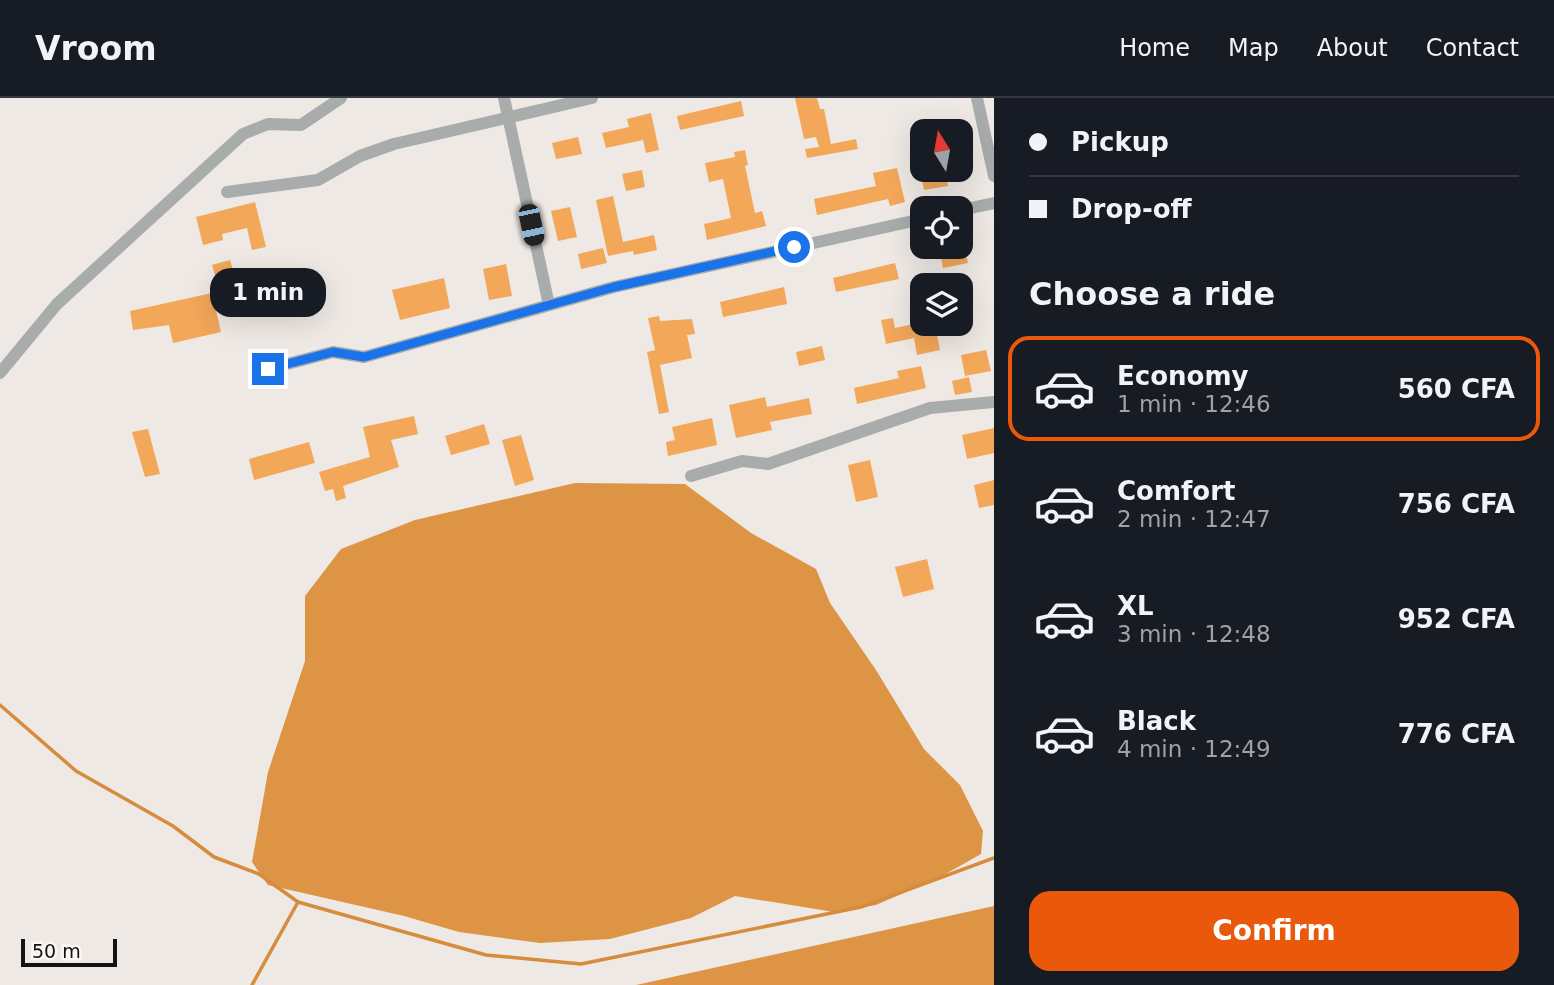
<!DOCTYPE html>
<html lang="en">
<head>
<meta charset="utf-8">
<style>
  body { margin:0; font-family:"DejaVu Sans",sans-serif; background:#20242c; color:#f1f3f6; height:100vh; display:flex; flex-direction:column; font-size:26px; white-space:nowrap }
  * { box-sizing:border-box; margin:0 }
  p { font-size:23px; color:#9ea1a6 }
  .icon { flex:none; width:38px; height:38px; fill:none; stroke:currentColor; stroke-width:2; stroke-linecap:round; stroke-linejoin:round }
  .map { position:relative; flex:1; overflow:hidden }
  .details { display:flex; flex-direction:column; background:#171b24; width:560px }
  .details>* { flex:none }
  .banner { display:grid; align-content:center; height:154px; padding:0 35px; background:#171b24 }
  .needle { width:46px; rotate:349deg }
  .controls { position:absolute; left:910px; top:21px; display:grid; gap:14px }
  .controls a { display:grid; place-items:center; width:63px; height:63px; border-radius:14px; background:#171b24; box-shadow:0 7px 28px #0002; font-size:35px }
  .scale { position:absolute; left:21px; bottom:18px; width:96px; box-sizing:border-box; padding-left:7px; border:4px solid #151311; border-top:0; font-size:19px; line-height:24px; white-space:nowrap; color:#151311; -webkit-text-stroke:5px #fcf7f2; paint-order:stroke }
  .end { position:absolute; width:32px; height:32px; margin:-16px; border:9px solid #1a73e8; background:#fff; box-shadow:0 0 0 4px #fff }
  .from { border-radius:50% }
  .bubble { position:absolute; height:49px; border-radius:21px; background:#171b24; box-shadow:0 7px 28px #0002; font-size:23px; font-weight:700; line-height:49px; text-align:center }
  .car { position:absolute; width:21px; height:42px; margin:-21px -10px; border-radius:9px; box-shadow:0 0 5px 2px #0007; background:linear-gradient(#222 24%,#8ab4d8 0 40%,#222 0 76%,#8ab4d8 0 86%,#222 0) }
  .banner b { display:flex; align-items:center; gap:24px; height:66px; font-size:26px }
  .banner b+b { border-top:2px solid #363941 }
  .banner i { width:18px; height:18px; background:#f1f3f6 }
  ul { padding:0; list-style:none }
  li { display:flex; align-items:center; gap:21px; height:105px; margin:0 14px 10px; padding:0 21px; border:4px solid transparent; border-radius:21px }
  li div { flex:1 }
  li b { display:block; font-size:26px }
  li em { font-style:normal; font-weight:700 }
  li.active { border-color:#ea580c }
  li>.icon { width:63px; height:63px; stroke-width:1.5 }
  h2 { padding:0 35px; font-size:32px; line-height:84px }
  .primary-button { display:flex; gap:14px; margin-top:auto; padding:14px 35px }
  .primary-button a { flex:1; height:80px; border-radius:21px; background:#ea580c; color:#fff; font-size:28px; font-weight:700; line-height:80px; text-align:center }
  header { display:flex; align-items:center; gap:42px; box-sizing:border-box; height:98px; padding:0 35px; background:#171b24; border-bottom:2px solid #363941 }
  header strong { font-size:33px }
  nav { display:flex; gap:38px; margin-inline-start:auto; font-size:24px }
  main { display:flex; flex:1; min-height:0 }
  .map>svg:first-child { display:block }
  .forest { fill:#dd9444 }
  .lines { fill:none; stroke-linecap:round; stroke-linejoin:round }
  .stream { stroke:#d58c3c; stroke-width:3.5 }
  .building { fill:#f2a759 }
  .minor { stroke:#a8acab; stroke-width:12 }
  .route { stroke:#1a73e8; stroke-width:9 }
</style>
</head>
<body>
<header>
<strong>Vroom</strong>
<nav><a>Home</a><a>Map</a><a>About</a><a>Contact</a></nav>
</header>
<main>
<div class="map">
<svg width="994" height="887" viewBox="0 0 994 887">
  <rect width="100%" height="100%" fill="#efe9e5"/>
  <g class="forest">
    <polygon points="575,385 685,386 751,435 816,471 830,505 876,572 924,651 960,687 983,733 981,756 942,778 876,807 834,814 735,798 691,820 610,841 540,845 459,834 404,818 268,787 252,764 268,674 305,563 305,498 341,451 415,422"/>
    <polygon points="994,808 994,887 636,887"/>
  </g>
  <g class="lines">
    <g class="stream">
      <polyline points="0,607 76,673 173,728 214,759 259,776 298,804 486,857 581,866 861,809 994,760"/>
      <polyline points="252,887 298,804"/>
    </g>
  </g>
  <g class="building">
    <polygon points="795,0 817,0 820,11 824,11 831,46 856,41 858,51 807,60 805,51 819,49 816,39 804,41"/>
    <polygon points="741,3 744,18 680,32 677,18"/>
    <polygon points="651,15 659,52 646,55 643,42 606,50 602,35 629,29 627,21"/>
    <polygon points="578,39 582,56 556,61 552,45"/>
    <polygon points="745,52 748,67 745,68 755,115 762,113 766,128 707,142 704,126 731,120 723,81 709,84 705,65 735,59 734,54"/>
    <polygon points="897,70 905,104 890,108 888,101 817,117 814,101 876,88 873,75"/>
    <polygon points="642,72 645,89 626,93 622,76"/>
    <polygon points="920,72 945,72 948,88 924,92"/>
    <polygon points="613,98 623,144 654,137 657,152 634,157 633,153 608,158 596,102"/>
    <polygon points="255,104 266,149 252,152 247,130 222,136 223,142 203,147 196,119"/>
    <polygon points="570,109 577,139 558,143 551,113"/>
    <polygon points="964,149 968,165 943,170 940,154"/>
    <polygon points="603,150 607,165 581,171 578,156"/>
    <polygon points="230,162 237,186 219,191 212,167"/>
    <polygon points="895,165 899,181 836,194 833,180"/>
    <polygon points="506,166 512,198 489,202 483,171"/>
    <polygon points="444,180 450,210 400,222 392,192"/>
    <polygon points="784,189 787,206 723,219 720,204"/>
    <polygon points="212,195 221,234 173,245 169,227 133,232 130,213"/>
    <polygon points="659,218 660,223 692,221 695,236 687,237 692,260 660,267 669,314 659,316 647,254 655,252 648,220"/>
    <polygon points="893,220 895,230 922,224 935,226 940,252 917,257 914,240 886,246 881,222"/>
    <polygon points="822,248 825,262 799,268 796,254"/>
    <polygon points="986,252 991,273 965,278 961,257"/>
    <polygon points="921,268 926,290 857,306 854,290 899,280 897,273"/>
    <polygon points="969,279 972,294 955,297 952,283"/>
    <polygon points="765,299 767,309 809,300 812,316 770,324 772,332 736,340 729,307"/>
    <polygon points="414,318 418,336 391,342 399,369 343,388 346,400 336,403 333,391 325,393 319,374 370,359 363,329"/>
    <polygon points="712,320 717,347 668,358 666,344 675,342 672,329"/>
    <polygon points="484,326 490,346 451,357 445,338"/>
    <polygon points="994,330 994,355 967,361 962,337"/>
    <polygon points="148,331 160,376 145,379 132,334"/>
    <polygon points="521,337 534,382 515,388 502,342"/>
    <polygon points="309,344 315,365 254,382 249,361"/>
    <polygon points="870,362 878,399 856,404 848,367"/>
    <polygon points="994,382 994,407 979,410 974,387"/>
    <polygon points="927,461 934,491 903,499 895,469"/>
  </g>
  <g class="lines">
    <g class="minor">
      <polyline points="504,0 549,207"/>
      <polyline points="977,0 994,78"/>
      <polyline points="227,94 318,82 360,58 394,46 592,0"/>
      <polyline points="961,112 994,105"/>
      <polyline points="268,271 333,254 364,259 614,189 922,121"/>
      <polyline points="0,275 57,206 243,36 268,26 301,27 341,0"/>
      <polyline points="691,378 742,363 768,366 930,310 994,304"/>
    </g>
  </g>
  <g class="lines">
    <polyline class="route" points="268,271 333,254 364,259 614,189 794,149"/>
  </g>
</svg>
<div class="controls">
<a><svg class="needle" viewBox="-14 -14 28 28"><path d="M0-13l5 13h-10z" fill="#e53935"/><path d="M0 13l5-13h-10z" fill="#9ea1a6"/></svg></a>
<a><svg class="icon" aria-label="locate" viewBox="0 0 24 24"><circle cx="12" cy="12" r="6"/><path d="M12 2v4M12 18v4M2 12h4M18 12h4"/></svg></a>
<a><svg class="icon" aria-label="layers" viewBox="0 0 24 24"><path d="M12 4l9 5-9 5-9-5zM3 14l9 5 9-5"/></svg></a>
</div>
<div class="scale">50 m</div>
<i class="end from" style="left:794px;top:149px"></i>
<i class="end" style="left:268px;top:271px"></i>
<div class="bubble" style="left:210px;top:170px;width:116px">1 min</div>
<i class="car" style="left:531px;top:127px;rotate:168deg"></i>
</div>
<section class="details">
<div class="banner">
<b><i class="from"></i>Pickup</b>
<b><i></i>Drop-off</b>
</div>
<h2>Choose a ride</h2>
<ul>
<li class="active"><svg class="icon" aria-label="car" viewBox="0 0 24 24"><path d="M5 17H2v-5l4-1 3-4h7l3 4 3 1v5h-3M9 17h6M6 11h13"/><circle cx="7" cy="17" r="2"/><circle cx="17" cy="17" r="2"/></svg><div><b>Economy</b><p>1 min · 12:46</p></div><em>560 CFA</em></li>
<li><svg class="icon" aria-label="car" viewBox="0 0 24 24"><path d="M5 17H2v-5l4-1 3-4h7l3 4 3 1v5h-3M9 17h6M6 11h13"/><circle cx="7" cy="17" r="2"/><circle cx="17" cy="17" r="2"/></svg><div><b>Comfort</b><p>2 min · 12:47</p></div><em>756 CFA</em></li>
<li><svg class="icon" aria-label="car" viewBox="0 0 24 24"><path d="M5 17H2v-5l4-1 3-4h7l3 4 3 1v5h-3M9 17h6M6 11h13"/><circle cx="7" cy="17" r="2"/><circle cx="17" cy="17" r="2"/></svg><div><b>XL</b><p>3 min · 12:48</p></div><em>952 CFA</em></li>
<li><svg class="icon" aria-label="car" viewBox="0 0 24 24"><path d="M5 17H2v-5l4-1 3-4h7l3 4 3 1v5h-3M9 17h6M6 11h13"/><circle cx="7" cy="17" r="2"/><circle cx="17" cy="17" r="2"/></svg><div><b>Black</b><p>4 min · 12:49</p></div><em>776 CFA</em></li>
</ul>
<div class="primary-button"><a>Confirm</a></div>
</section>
</main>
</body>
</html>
